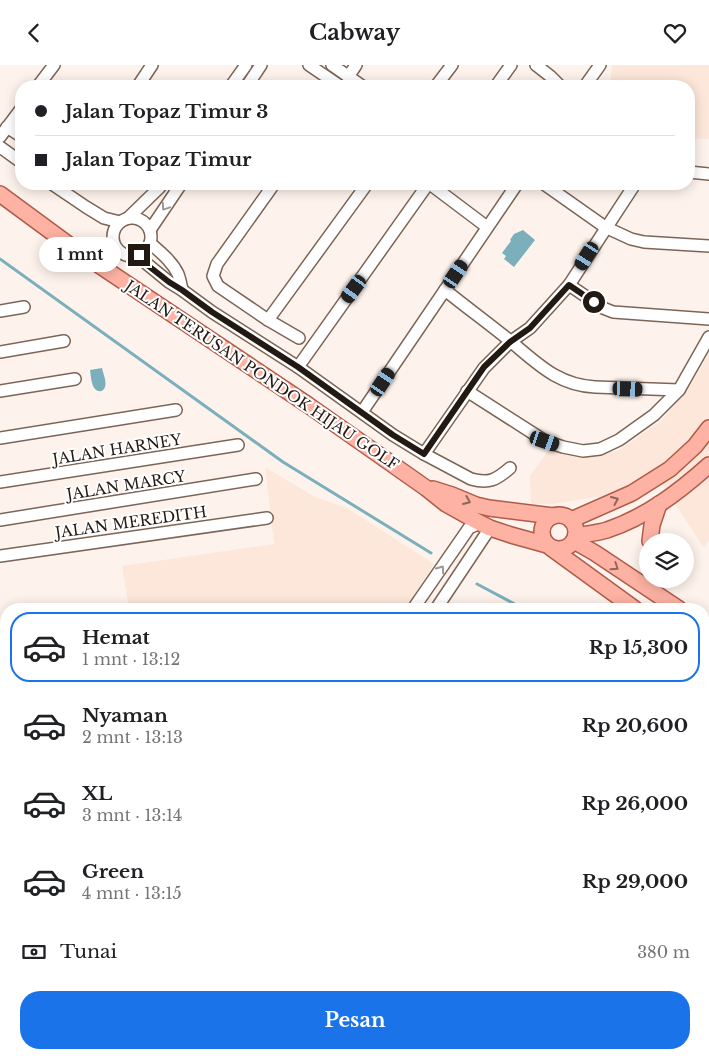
<!DOCTYPE html>
<html lang="id">
<head>
<meta charset="utf-8">
<style>
  body { margin:0; font-family:"Libre Baskerville",serif; background:#f6f6f6; color:#202124; height:100vh; display:flex; flex-direction:column; font-size:19px; white-space:nowrap }
  * { box-sizing:border-box; margin:0 }
  p { font-size:16px; color:#757577 }
  .icon { flex:none; width:28px; height:28px; fill:none; stroke:currentColor; stroke-width:2; stroke-linecap:round; stroke-linejoin:round }
  .map { position:relative; flex:1; overflow:hidden }
  .side { position:absolute; left:0px; top:538px; width:710px; height:456px; display:flex; flex-direction:column; background:#fff; border-radius:20px 20px 0 0; box-shadow:0 2px 12px #0003 }
  .side>* { flex:none }
  .banner { position:absolute; left:15px; top:15px; width:680px; height:110px; border-radius:20px; box-shadow:0 2px 12px #0003; display:grid; align-content:center; height:110px; padding:0 20px; background:#fff }
  .buttons { position:absolute; left:639px; top:468px; display:grid; gap:10px }
  .buttons a { display:grid; place-items:center; width:55px; height:55px; border-radius:50%; background:#fff; box-shadow:0 2px 12px #0003; font-size:25px }
  .end { position:absolute; width:22px; height:22px; margin:-11px; border:6px solid #231913; background:#fff; box-shadow:0 0 0 2px #fff }
  .from { border-radius:50% }
  .bubble { position:absolute; height:35px; border-radius:18px; background:#fff; box-shadow:0 2px 12px #0003; font-size:16px; font-weight:700; line-height:35px; text-align:center }
  .car { position:absolute; width:15px; height:30px; margin:-15px -8px; border-radius:6px; box-shadow:0 0 4px 1px #0007; background:linear-gradient(#222 24%,#8ab4d8 0 40%,#222 0 76%,#8ab4d8 0 86%,#222 0) }
  .banner b { display:flex; align-items:center; gap:18px; height:48px; font-size:19px }
  .banner b+b { border-top:1px solid #e0e0e0 }
  .banner i { width:12px; height:12px; background:#202124 }
  ul { padding:9px 0 0; list-style:none }
  li { display:flex; align-items:center; gap:15px; height:70px; margin:0 10px 8px; padding:0 10px; border:2px solid transparent; border-radius:20px }
  li div { flex:1 }
  li b { display:block; font-size:19px }
  li em { font-style:normal; font-weight:700 }
  li.on { border-color:#1a73e8 }
  li>.icon { width:45px; height:45px; stroke-width:1.5 }
  .pay { display:flex; align-items:center; gap:12px; height:55px; padding:0 20px; font-size:19px }
  .pay p { margin-inline-start:auto }
  .action { display:flex; gap:10px; margin-top:auto; padding:10px 20px }
  .action a { flex:1; height:58px; border-radius:20px; background:#1a73e8; color:#fff; font-size:20px; font-weight:700; line-height:58px; text-align:center }
  header { display:flex; justify-content:space-between; align-items:center; height:65px; padding:0 20px; background:#fff; font-size:22px; font-weight:700 }
  .map>svg:first-child { display:block }
  .built { fill:#fce7da }
  .water { fill:#7aafbb }
  .lines { fill:none; stroke-linecap:round; stroke-linejoin:round }
  .stream { stroke:#7aafbb; stroke-width:3 }
  .minor-casing { stroke:#7c6556; stroke-width:14 }
  .major-casing { stroke:#b05b49; stroke-width:18 }
  .minor { stroke:#fff; stroke-width:11 }
  .major { stroke:#fdb2a3; stroke-width:15 }
  .oneway { stroke:#9c9895 }
  .oneway2 { stroke:#90665b }
  .route { stroke:#231913; stroke-width:6 }
  .labels { text-anchor:middle; dominant-baseline:central; stroke-width:4; stroke-linejoin:round; paint-order:stroke }
  .street-label { font-size:15px; fill:#231913; stroke:#fff }
</style>
</head>
<body>
<header><svg class="icon" aria-label="back" viewBox="0 0 24 24"><path d="M15 5l-7 7 7 7"/></svg>Cabway<svg class="icon" aria-label="heart" viewBox="0 0 24 24"><path d="M12 20l-8-8c-3-5 5-10 8-4 3-6 11-1 8 4z"/></svg></header>
<div class="map">
<svg width="709" height="993" viewBox="0 0 709 993">
  <rect width="100%" height="100%" fill="#fef3ec"/>
  <g class="built">
    <polygon points="612,0 709,0 709,74 689,73 689,21 610,21"/>
    <polygon points="709,288 709,476 703,482 655,407 602,431 552,439 531,439 530,411 548,386 590,392 619,385 661,356 693,317"/>
    <polygon points="265,402 315,432 347,443 434,499 405,544 129,544 122,501 274,479"/>
  </g>
  <g class="water">
    <polygon points="523,165 535,175 514,202 504,194 506,191 502,188 511,176 510,175 514,169"/>
    <path d="M102,303c1,5 5,14 3,19 -1,3 -4,5 -6,4 -8,-1 -8,-16 -9,-21z"/>
    <polygon points="704,702 709,706 709,993 358,993 360,988 704,988"/>
  </g>
  <g class="lines">
    <g class="stream">
      <polyline points="0,194 283,397 431,488"/>
      <polyline points="477,519 524,544"/>
      <polyline points="704,649 709,652"/>
    </g>
    <defs>
      <g id="minor">
        <polyline points="309,0 340,21"/>
        <polyline points="332,0 362,21"/>
        <polyline points="536,0 550,11 560,21"/>
        <polyline points="348,12 356,0"/>
        <polyline points="38,21 54,0"/>
        <polyline points="138,21 152,0"/>
        <polyline points="231,21 246,0"/>
        <polyline points="247,21 261,0"/>
        <polyline points="436,21 452,0"/>
        <polyline points="496,21 511,0"/>
        <polyline points="585,21 600,0"/>
        <polyline points="7,62 21,71"/>
        <polyline points="0,72 21,44"/>
        <polyline points="0,82 21,97"/>
        <polyline points="689,107 709,109"/>
        <polyline points="52,119 86,142 104,153 120,157"/>
        <polyline points="274,119 217,199 213,211 218,221 268,255 299,273"/>
        <polyline points="430,119 487,162"/>
        <polyline points="544,119 605,162 631,174 644,177 709,181"/>
        <circle cx="132" cy="172" r="19"/>
        <polyline points="128,153 159,123 162,119"/>
        <polyline points="150,165 181,119"/>
        <path d="M150,178c10,9 22,18 28,31 2,5 3,11 4,16"/>
        <path d="M139,190l8,9 22,18 13,8 30,22 86,55 95,68 31,19 47,25c18,5 25,1 39,-11"/>
        <polyline points="569,220 603,243 613,247 709,254"/>
        <path d="M445,225c21,17 43,33 64,50 28,23 48,45 86,47l84,3"/>
        <polyline points="0,246 24,242"/>
        <polyline points="268,255 367,119"/>
        <polyline points="0,287 64,276"/>
        <polyline points="298,302 428,119"/>
        <polyline points="0,326 75,314"/>
        <polyline points="467,326 545,376 563,382 583,386 600,384 619,375 654,350 679,325 709,272"/>
        <polyline points="362,347 517,119"/>
        <polyline points="0,373 176,345"/>
        <polyline points="424,389 484,303 510,277 530,263 569,220 635,119"/>
        <polyline points="0,417 238,380"/>
        <polyline points="0,455 256,414"/>
        <polyline points="0,491 267,453"/>
        <polyline points="413,544 469,463 480,458"/>
        <polyline points="436,544 490,463"/>
        <polyline points="0,673 6,671"/>
        <polyline points="0,712 6,711"/>
        <polyline points="0,792 6,791"/>
        <polyline points="0,903 6,903"/>
        <polyline points="0,974 6,974"/>
        <polyline points="154,993 156,988"/>
        <polyline points="197,993 200,988"/>
        <polyline points="221,993 224,988"/>
      </g>
      <g id="major">
        <polyline points="0,129 72,182 308,340 426,423 446,439 480,458 490,463 511,470 547,480"/>
        <polyline points="433,424 452,430 476,440 489,443 553,451"/>
        <circle cx="559" cy="467" r="17"/>
        <polyline points="571,455 632,428 670,404 695,381 709,363"/>
        <path d="M576,471c10,-2 21,-3 31,-6 39,-13 72,-38 102,-65"/>
        <polyline points="574,476 595,488 679,544"/>
        <polyline points="650,476 652,460 659,439"/>
        <polyline points="551,483 635,544"/>
        <polyline points="704,559 709,563"/>
        <polyline points="704,589 709,592"/>
      </g>
    </defs>
    <use href="#minor" class="minor-casing"/>
    <use href="#major" class="major-casing"/>
    <use href="#minor" class="minor"/>
    <use href="#major" class="major"/>
  </g>
  <defs><path id="oneway-chevron" d="M-2-3.5L2.5 0L-2 3.5" fill="none" stroke-width="1.6" stroke-linecap="round" stroke-linejoin="round" transform="scale(1.25)"/></defs>
  <g class="oneway">
    <use href="#oneway-chevron" transform="translate(165 142) rotate(124)"/>
    <use href="#oneway-chevron" transform="translate(441 504) rotate(-55)"/>
  </g>
  <g class="oneway2">
    <use href="#oneway-chevron" transform="translate(615 435) rotate(-24)"/>
    <use href="#oneway-chevron" transform="translate(467 436) rotate(23)"/>
    <use href="#oneway-chevron" transform="translate(615 502) rotate(34)"/>
  </g>
  <g class="lines">
    <polyline class="route" points="139,190 146,199 169,217 182,225 212,247 298,302 393,370 424,389 484,302 510,277 530,263 569,220 594,237"/>
  </g>
  <g class="labels">
    <g class="street-label">
      <text transform="translate(262 310) rotate(34)">JALAN TERUSAN PONDOK HIJAU GOLF</text>
      <text transform="translate(117 384) rotate(-9)">JALAN HARNEY</text>
      <text transform="translate(126 420) rotate(-9)">JALAN MARCY</text>
      <text transform="translate(131 457) rotate(-8)">JALAN MEREDITH</text>
    </g>
  </g>
</svg>
<div class="buttons">
<a><svg class="icon" aria-label="layers" viewBox="0 0 24 24"><path d="M12 4l9 5-9 5-9-5zM3 14l9 5 9-5"/></svg></a>
</div>
<i class="end from" style="left:594px;top:237px"></i>
<i class="end" style="left:139px;top:190px"></i>
<div class="bubble" style="left:39px;top:172px;width:82px">1 mnt</div>
<i class="car" style="left:587px;top:191px;rotate:212deg"></i>
<i class="car" style="left:456px;top:209px;rotate:34deg"></i>
<i class="car" style="left:354px;top:224px;rotate:216deg"></i>
<i class="car" style="left:383px;top:317px;rotate:34deg"></i>
<i class="car" style="left:628px;top:324px;rotate:92deg"></i>
<i class="car" style="left:545px;top:376px;rotate:109deg"></i>
<div class="banner">
<b><i class="from"></i>Jalan Topaz Timur 3</b>
<b><i></i>Jalan Topaz Timur</b>
</div>
<section class="side">
<ul>
<li class="on"><svg class="icon" aria-label="car" viewBox="0 0 24 24"><path d="M5 17H2v-5l4-1 3-4h7l3 4 3 1v5h-3M9 17h6M6 11h13"/><circle cx="7" cy="17" r="2"/><circle cx="17" cy="17" r="2"/></svg><div><b>Hemat</b><p>1 mnt · 13:12</p></div><em>Rp 15,300</em></li>
<li><svg class="icon" aria-label="car" viewBox="0 0 24 24"><path d="M5 17H2v-5l4-1 3-4h7l3 4 3 1v5h-3M9 17h6M6 11h13"/><circle cx="7" cy="17" r="2"/><circle cx="17" cy="17" r="2"/></svg><div><b>Nyaman</b><p>2 mnt · 13:13</p></div><em>Rp 20,600</em></li>
<li><svg class="icon" aria-label="car" viewBox="0 0 24 24"><path d="M5 17H2v-5l4-1 3-4h7l3 4 3 1v5h-3M9 17h6M6 11h13"/><circle cx="7" cy="17" r="2"/><circle cx="17" cy="17" r="2"/></svg><div><b>XL</b><p>3 mnt · 13:14</p></div><em>Rp 26,000</em></li>
<li><svg class="icon" aria-label="car" viewBox="0 0 24 24"><path d="M5 17H2v-5l4-1 3-4h7l3 4 3 1v5h-3M9 17h6M6 11h13"/><circle cx="7" cy="17" r="2"/><circle cx="17" cy="17" r="2"/></svg><div><b>Green</b><p>4 mnt · 13:15</p></div><em>Rp 29,000</em></li>
</ul>
<div class="pay"><svg class="icon" aria-label="cash" viewBox="0 0 24 24"><path d="M3 7h18v10H3z"/><circle cx="12" cy="12" r="2"/></svg>Tunai<p>380 m</p></div>
<div class="action"><a>Pesan</a></div>
</section>
</div>
</body>
</html>
